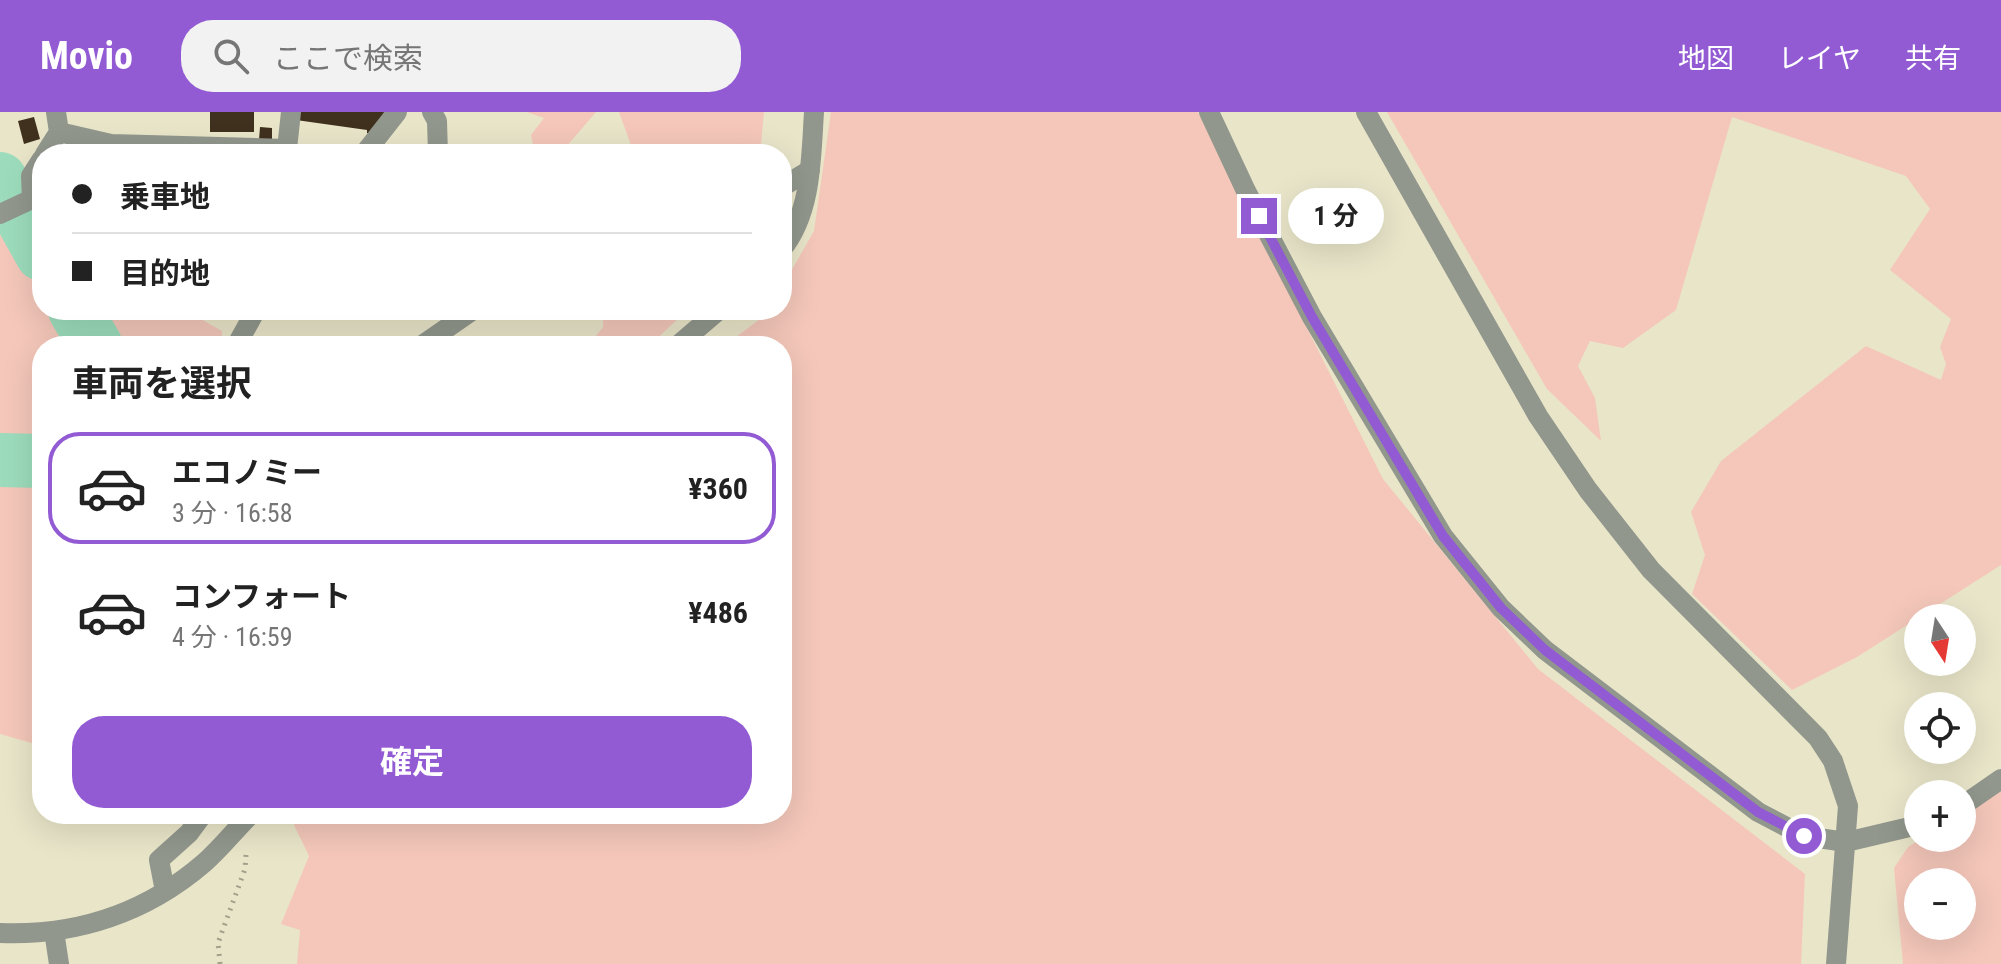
<!DOCTYPE html>
<html lang="ja">
<head>
<meta charset="utf-8">
<style>
  body { margin:0; font-family:"Roboto Condensed","Noto Sans JP",sans-serif; background:#f2f2f2; color:#222; height:100vh; display:flex; flex-direction:column; font-size:30px; white-space:nowrap }
  * { box-sizing:border-box; margin:0 }
  p { font-size:26px; color:#767676 }
  .icon { flex:none; width:44px; height:44px; fill:none; stroke:currentColor; stroke-width:2; stroke-linecap:round; stroke-linejoin:round }
  .map { position:relative; flex:1; overflow:hidden }
  .side { position:absolute; left:32px; top:224px; width:760px; height:488px; display:flex; flex-direction:column; background:#fff; border-radius:32px; box-shadow:0 8px 32px #0002 }
  .side>* { flex:none }
  .guide { position:absolute; left:32px; top:32px; width:760px; height:176px; border-radius:32px; box-shadow:0 8px 32px #0002; display:grid; align-content:center; height:176px; padding:0 40px; background:#fff }
  .needle { width:52px; rotate:168deg }
  .tools { position:absolute; left:1904px; top:492px; display:grid; gap:16px }
  .tools a { display:grid; place-items:center; width:72px; height:72px; border-radius:50%; background:#fff; box-shadow:0 8px 32px #0002; font-size:40px }
  .end { position:absolute; width:36px; height:36px; margin:-18px; border:10px solid #925bd3; background:#fff; box-shadow:0 0 0 4px #fff }
  .from { border-radius:50% }
  .bubble { position:absolute; height:56px; border-radius:28px; background:#fff; box-shadow:0 8px 32px #0002; font-size:26px; font-weight:700; line-height:56px; text-align:center }
  .guide b { display:flex; align-items:center; gap:28px; height:76px; font-size:30px }
  .guide b+b { border-top:2px solid #e0e0e0 }
  .guide i { width:20px; height:20px; background:#222 }
  ul { padding:0; list-style:none }
  li { display:flex; align-items:center; gap:24px; height:112px; margin:0 16px 12px; padding:0 24px; border:4px solid transparent; border-radius:32px }
  li div { flex:1 }
  li b { display:block; font-size:30px }
  li em { font-style:normal; font-weight:700 }
  li.selected { border-color:#925bd3 }
  li>.icon { width:72px; height:72px; stroke-width:1.5 }
  h2 { padding:0 40px; font-size:36px; line-height:96px }
  .cta { display:flex; gap:16px; margin-top:auto; padding:16px 40px }
  .cta a { flex:1; height:92px; border-radius:32px; background:#925bd3; color:#fff; font-size:32px; font-weight:700; line-height:92px; text-align:center }
  header { display:flex; align-items:center; gap:48px; box-sizing:border-box; height:112px; padding:0 40px; background:#925bd3; color:#fff }
  header strong { font-size:38px }
  nav { display:flex; gap:44px; margin-inline-start:auto; font-size:28px }
  .search { width:560px; height:72px; background:#f2f2f2; display:flex; align-items:center; gap:20px; box-sizing:border-box; padding:0 28px; border-radius:32px; color:#767676; font-size:30px }
  .map>svg:first-child { display:block }
  .green { fill:#f4c7ba; fill-rule:evenodd }
  .lines { fill:none; stroke-linecap:round; stroke-linejoin:round }
  .river { stroke:#9cdcbc; stroke-width:54 }
  .building { fill:#40301e }
  .path { stroke:#a3a08a; stroke-width:5; stroke-dasharray:2 6; stroke-linecap:butt }
  .minor { stroke:#91978c; stroke-width:20 }
  .route { stroke:#925bd3; stroke-width:10 }
</style>
</head>
<body>
<header>
<strong>Movio</strong>
<div class="search"><svg class="icon" aria-label="search" viewBox="0 0 24 24"><circle cx="10" cy="10" r="6"/><path d="M15 15l6 6"/></svg>ここで検索</div>
<nav><a>地図</a><a>レイヤ</a><a>共有</a></nav>
</header>
<div class="map">
<svg width="2001" height="852" viewBox="0 0 2001 852">
  <rect width="100%" height="100%" fill="#e9e5c9"/>
  <g class="green">
    <polygon points="527,0 596,0 560,42 535,42 531,23 544,6"/>
    <polygon points="619,0 764,0 760,42 627,42 632,36"/>
    <polygon points="831,0 1198,0 1383,367 1538,557 1805,762 1801,852 297,852 300,818 281,812 309,744 294,713 304,702 782,702 782,234 724,234 764,204 768,198 782,198 782,175 814,119"/>
    <polygon points="1387,0 2001,0 2001,453 1857,545 1792,578 1692,482 1705,443 1691,400 1721,349 1866,234 1941,268 1946,252 1940,235 1951,207 1890,158 1930,97 1906,64 1732,5 1676,198 1623,236 1590,229 1578,254 1595,286 1601,329 1547,277"/>
    <polygon points="42,92 42,198 185,198 222,219 221,234 42,234 42,634 0,622 0,124"/>
    <polygon points="603,198 684,198 682,203 649,234 588,234 603,215"/>
    <path d="M2001,678v174h-98l-9,-96 14,-21 14,-9h40v-24zM1918,770h44v44h-44z"/>
  </g>
  <g class="lines">
    <g class="river">
      <polyline points="0,67 42,142"/>
      <polyline points="75,198 96,234"/>
      <polyline points="0,348 42,349"/>
    </g>
  </g>
  <g class="building">
    <rect x="210" y="0" width="44" height="20"/>
    <polygon points="297,0 384,0 381,23 367,21 367,18 296,8"/>
    <polygon points="34,5 40,27 24,32 18,9"/>
    <polygon points="260,15 272,16 272,28 259,28"/>
    <polygon points="318,33 344,36 343,42 316,42"/>
  </g>
  <g class="lines">
    <polyline class="path" points="220,852 218,831 245,757 246,743"/>
    <g class="minor">
      <polyline points="432,0 437,9 438,42"/>
      <polyline points="1209,0 1246,79 1312,205 1443,424 1501,496 1545,538 1758,700 1804,724 1846,730 1918,713"/>
      <polyline points="1366,0 1538,304 1588,378 1651,458 1818,626 1833,649 1848,694 1836,852"/>
      <polyline points="59,20 111,32 287,37 291,0"/>
      <polyline points="45,42 59,20 56,0"/>
      <polyline points="364,42 397,0"/>
      <polyline points="782,75 810,58"/>
      <polyline points="0,102 32,87 31,64 42,47"/>
      <path d="M782,137c30,-37 29,-92 32,-137"/>
      <polyline points="236,234 256,198"/>
      <polyline points="421,234 473,198"/>
      <polyline points="677,234 719,198"/>
      <polyline points="1962,694 2001,667"/>
      <polyline points="165,779 159,748 189,721 203,702"/>
      <polyline points="54,819 59,852"/>
      <path d="M0,821c76,3 146,-20 204,-70 17,-15 31,-33 47,-49"/>
    </g>
  </g>
  <g class="lines">
    <polyline class="route" points="1259,104 1312,205 1443,424 1501,496 1545,538 1758,700 1804,724"/>
  </g>
</svg>
<div class="tools">
<a><svg class="needle" viewBox="-14 -14 28 28"><path d="M0-13l5 13h-10z" fill="#e53935"/><path d="M0 13l5-13h-10z" fill="#767676"/></svg></a>
<a><svg class="icon" aria-label="locate" viewBox="0 0 24 24"><circle cx="12" cy="12" r="6"/><path d="M12 2v4M12 18v4M2 12h4M18 12h4"/></svg></a>
<a>+</a>
<a>−</a>
</div>
<i class="end from" style="left:1804px;top:724px"></i>
<i class="end" style="left:1259px;top:104px"></i>
<div class="bubble" style="left:1288px;top:76px;width:96px">1 分</div>
<div class="guide">
<b><i class="from"></i>乗車地</b>
<b><i></i>目的地</b>
</div>
<section class="side">
<h2>車両を選択</h2>
<ul>
<li class="selected"><svg class="icon" aria-label="car" viewBox="0 0 24 24"><path d="M5 17H2v-5l4-1 3-4h7l3 4 3 1v5h-3M9 17h6M6 11h13"/><circle cx="7" cy="17" r="2"/><circle cx="17" cy="17" r="2"/></svg><div><b>エコノミー</b><p>3 分 · 16:58</p></div><em>¥360</em></li>
<li><svg class="icon" aria-label="car" viewBox="0 0 24 24"><path d="M5 17H2v-5l4-1 3-4h7l3 4 3 1v5h-3M9 17h6M6 11h13"/><circle cx="7" cy="17" r="2"/><circle cx="17" cy="17" r="2"/></svg><div><b>コンフォート</b><p>4 分 · 16:59</p></div><em>¥486</em></li>
</ul>
<div class="cta"><a>確定</a></div>
</section>
</div>
</body>
</html>
